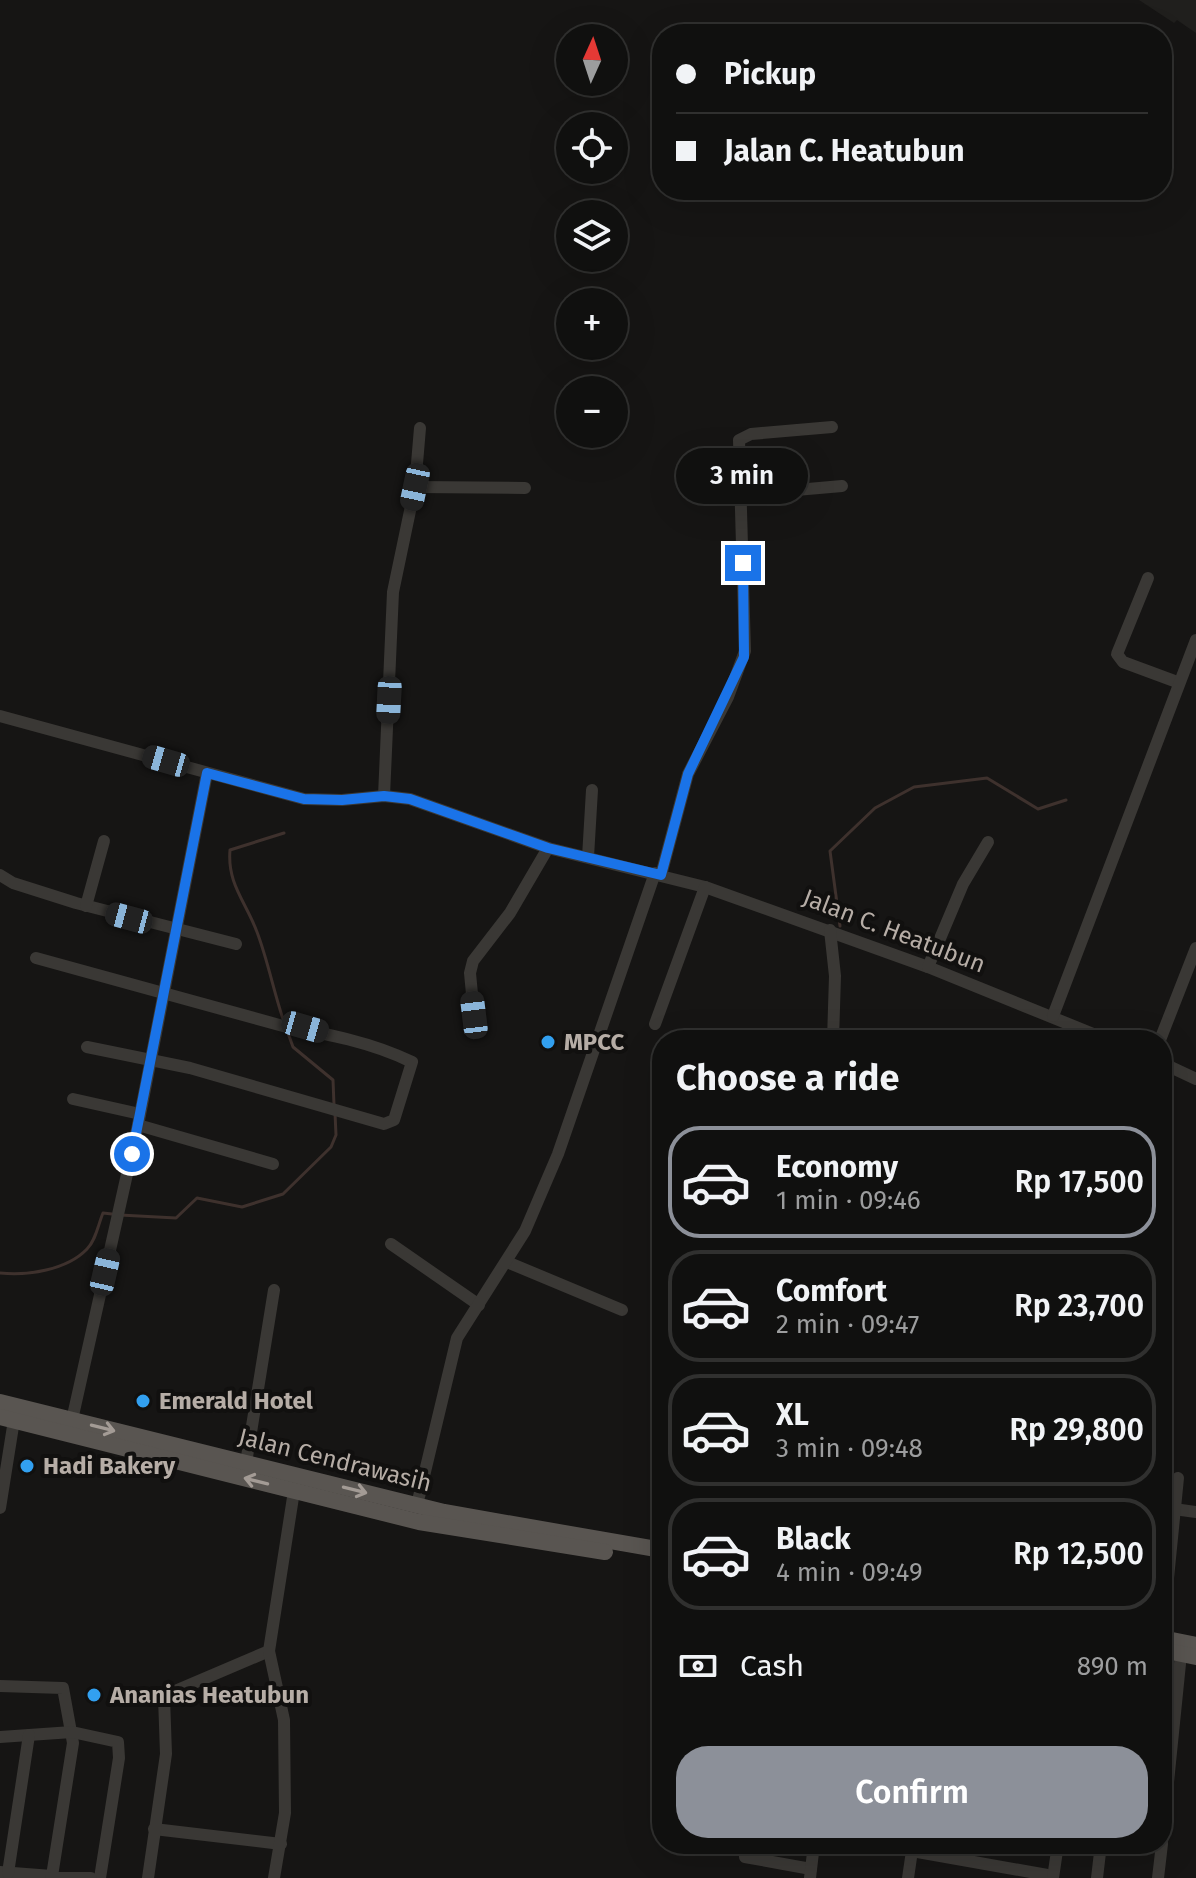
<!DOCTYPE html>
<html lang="en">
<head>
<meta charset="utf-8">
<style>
  body { margin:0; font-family:"Fira Sans",sans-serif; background:#191918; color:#f1f3f6; height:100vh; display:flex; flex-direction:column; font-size:30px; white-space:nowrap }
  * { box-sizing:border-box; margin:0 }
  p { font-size:26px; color:#9c9d9e }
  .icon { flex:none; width:44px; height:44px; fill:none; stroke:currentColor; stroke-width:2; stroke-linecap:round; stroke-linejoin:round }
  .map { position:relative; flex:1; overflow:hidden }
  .panel { position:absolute; left:652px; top:1030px; width:520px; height:824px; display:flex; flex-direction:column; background:#10100f; border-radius:32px; box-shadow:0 8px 32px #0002,0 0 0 2px #30302f }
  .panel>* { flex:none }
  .banner { position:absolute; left:652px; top:24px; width:520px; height:176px; border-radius:32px; box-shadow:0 8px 32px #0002,0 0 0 2px #30302f; display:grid; align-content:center; height:176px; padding:0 24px; background:#10100f }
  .needle { width:52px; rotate:3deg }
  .controls { position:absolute; left:556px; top:24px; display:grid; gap:16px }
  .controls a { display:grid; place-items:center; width:72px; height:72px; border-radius:50%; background:#10100f; box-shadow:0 8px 32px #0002,0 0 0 2px #30302f; font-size:40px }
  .end { position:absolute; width:36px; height:36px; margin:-18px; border:10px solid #1a73e8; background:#fff; box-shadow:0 0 0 4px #fff }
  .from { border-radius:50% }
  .bubble { position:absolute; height:56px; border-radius:28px; background:#10100f; box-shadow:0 8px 32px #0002,0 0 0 2px #30302f; font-size:26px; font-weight:600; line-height:56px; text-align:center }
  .car { position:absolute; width:24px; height:48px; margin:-24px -12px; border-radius:10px; box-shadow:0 0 6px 2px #0007; background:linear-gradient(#222 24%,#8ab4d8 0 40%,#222 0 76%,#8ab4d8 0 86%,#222 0) }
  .banner b { display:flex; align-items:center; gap:28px; height:76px; font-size:30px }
  .banner b+b { border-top:2px solid #30302f }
  .banner i { width:20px; height:20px; background:#f1f3f6 }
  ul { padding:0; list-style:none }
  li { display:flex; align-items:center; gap:24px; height:112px; margin:0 16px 12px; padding:0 8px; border:4px solid #30302f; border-radius:32px }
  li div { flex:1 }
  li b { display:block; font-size:30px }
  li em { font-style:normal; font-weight:600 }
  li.active { border-color:#8c9099 }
  li>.icon { width:72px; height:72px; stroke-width:1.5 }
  h2 { padding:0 24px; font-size:36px; line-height:96px }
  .pay { display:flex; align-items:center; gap:20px; height:88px; padding:0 24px; font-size:30px }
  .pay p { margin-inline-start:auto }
  .action { display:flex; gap:16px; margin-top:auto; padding:16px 24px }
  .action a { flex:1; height:92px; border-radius:32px; background:#8c9099; color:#fff; font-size:32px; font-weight:600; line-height:92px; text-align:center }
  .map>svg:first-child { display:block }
  .built { fill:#201f1d }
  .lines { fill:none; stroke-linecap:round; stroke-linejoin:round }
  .stream { stroke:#3e312d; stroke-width:3 }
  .minor { stroke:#3a3835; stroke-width:12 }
  .major { stroke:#595551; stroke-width:16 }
  .oneway { stroke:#a39b95 }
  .route { stroke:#1a73e8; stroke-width:10 }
  .poi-dot { fill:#32a0f0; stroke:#11100f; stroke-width:3 }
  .labels { text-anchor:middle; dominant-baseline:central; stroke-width:8; stroke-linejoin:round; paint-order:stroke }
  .street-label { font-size:24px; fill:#b6ada6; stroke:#11100f }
  .poi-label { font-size:24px; font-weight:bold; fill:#b6ada6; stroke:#11100f; text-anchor:start }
</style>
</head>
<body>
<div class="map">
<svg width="1196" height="1878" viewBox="0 0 1196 1878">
  <rect width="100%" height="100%" fill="#161514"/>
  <polygon class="built" points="1139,0 1196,0 1196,33 1177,20 1174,23"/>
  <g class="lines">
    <g class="stream">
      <path d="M284,833l-54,17c-3,34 16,52 27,82 11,29 17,61 27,90"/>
      <polyline points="840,926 830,851 875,808 914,787 987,778 1038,809 1066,800"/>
      <polyline points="288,1033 293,1047 333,1080 334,1105"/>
      <polyline points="120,1215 176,1218 197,1198 242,1207 283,1194 331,1147 336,1135 335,1113"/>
      <path d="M0,1273c27,3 67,-3 87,-24 9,-9 11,-24 16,-36l9,1"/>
    </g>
    <g class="minor">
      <polyline points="415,487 525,488"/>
      <polyline points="740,495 842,486"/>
      <polyline points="1148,578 1117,654 1123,662 1177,682"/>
      <polyline points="0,716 304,799 342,800 384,796 410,799 548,848 705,887 928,967 1108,1040"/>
      <polyline points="384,796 393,592 415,487 420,428"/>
      <polyline points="588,857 592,790"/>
      <polyline points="0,875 13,883 76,903 236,944"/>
      <polyline points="661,875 688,774 728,697 745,651 739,440 751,434 832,427"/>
      <polyline points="86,906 104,841"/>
      <polyline points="830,930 835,976 833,1040"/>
      <path d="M36,958l247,68c44,8 88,16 129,36l-18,58 -10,4 -194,-56 -103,-21"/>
      <polyline points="928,967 963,884 988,842"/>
      <polyline points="474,1015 470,973 473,961 510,913 548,848"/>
      <polyline points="1053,1016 1196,640"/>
      <polyline points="655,1024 705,887"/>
      <polyline points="1160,1040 1196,948"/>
      <polyline points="1162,1063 1196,1079"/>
      <polyline points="73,1099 140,1114"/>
      <polyline points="138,1125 273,1164"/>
      <polyline points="391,1244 479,1305"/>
      <polyline points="507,1262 622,1310"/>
      <polyline points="72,1420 138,1125 207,773"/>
      <polyline points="246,1463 274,1290"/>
      <polyline points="417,1505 457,1338 525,1231 558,1154 655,873"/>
      <polyline points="0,1508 14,1420"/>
      <polyline points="1174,1509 1196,1512"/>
      <polyline points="1162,1638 1178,1478"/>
      <polyline points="0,1686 63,1688 73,1743 52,1876 0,1872"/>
      <polyline points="154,1700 269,1651"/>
      <polyline points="0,1737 72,1732 118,1742 119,1758 100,1878"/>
      <polyline points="154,1829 281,1844"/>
      <polyline points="1162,1841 1181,1654"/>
      <polyline points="912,1851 1053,1876"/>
      <polyline points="745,1857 811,1869"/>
      <polyline points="8,1873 29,1735"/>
      <polyline points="51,1878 91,1878"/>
      <polyline points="148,1878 166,1754 164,1697"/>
      <polyline points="274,1878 285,1813 284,1720 269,1651 294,1491"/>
      <polyline points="810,1878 814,1844"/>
      <polyline points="908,1878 913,1844"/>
      <polyline points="1053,1878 1058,1844"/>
      <polyline points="1097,1878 1101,1844"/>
      <polyline points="1158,1878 1162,1844"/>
    </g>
    <g class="major">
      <polyline points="0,1402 444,1512 662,1550"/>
      <polyline points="0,1417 419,1522 605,1552"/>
      <polyline points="1162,1638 1196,1645"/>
      <polyline points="1162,1650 1196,1657"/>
    </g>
  </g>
  <defs><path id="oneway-shaft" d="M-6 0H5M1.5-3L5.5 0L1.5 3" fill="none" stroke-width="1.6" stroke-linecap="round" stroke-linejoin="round" transform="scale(2)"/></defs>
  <g class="oneway">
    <use href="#oneway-shaft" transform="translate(103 1428) rotate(14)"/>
    <use href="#oneway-shaft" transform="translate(256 1481) rotate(-166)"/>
    <use href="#oneway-shaft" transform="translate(355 1490) rotate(14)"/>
  </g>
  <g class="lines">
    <polyline class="route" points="132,1154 207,773 304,799 342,800 384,796 410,799 548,848 661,875 688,774 744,657 743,563"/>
  </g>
  <g class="poi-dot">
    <circle cx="548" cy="1042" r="8"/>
    <circle cx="143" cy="1401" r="8"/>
    <circle cx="27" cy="1466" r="8"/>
    <circle cx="94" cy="1695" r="8"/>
  </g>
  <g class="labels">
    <g class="street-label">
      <text transform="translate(894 931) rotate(21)">Jalan C. Heatubun</text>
      <text transform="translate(335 1460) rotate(14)">Jalan Cendrawasih</text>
    </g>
    <g class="poi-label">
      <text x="564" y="1042">MPCC</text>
      <text x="159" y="1401">Emerald Hotel</text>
      <text x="43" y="1466">Hadi Bakery</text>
      <text x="110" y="1695">Ananias Heatubun</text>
    </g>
  </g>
</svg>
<div class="controls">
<a><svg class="needle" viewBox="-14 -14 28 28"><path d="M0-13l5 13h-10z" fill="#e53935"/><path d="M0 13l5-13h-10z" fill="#9c9d9e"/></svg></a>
<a><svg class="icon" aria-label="locate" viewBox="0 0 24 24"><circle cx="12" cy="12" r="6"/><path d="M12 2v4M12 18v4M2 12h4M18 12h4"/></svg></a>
<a><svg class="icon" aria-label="layers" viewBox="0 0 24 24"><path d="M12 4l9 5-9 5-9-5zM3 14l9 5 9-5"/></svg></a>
<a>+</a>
<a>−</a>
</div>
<i class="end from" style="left:132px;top:1154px"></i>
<i class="end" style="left:743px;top:563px"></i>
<div class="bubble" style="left:676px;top:448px;width:132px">3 min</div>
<i class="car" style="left:415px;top:487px;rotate:192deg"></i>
<i class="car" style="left:389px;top:700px;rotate:183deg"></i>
<i class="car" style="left:166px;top:761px;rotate:286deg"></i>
<i class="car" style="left:129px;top:918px;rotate:285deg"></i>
<i class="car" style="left:474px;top:1015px;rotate:353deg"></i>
<i class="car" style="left:305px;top:1027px;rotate:106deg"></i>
<i class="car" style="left:105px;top:1272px;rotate:13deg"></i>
<div class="banner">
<b><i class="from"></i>Pickup</b>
<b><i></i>Jalan C. Heatubun</b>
</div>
<section class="panel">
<h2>Choose a ride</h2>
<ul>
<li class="active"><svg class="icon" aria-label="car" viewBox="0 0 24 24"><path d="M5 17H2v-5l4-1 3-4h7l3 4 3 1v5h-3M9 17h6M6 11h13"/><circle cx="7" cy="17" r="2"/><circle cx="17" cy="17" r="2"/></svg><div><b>Economy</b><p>1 min · 09:46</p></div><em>Rp 17,500</em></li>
<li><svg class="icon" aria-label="car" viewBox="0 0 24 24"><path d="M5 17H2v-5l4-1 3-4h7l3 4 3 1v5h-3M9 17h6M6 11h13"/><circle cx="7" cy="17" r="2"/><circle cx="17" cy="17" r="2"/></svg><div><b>Comfort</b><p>2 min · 09:47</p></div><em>Rp 23,700</em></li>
<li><svg class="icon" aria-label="car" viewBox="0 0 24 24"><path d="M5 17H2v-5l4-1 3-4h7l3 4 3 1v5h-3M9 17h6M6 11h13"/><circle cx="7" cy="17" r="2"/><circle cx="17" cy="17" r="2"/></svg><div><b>XL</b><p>3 min · 09:48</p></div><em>Rp 29,800</em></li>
<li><svg class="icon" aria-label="car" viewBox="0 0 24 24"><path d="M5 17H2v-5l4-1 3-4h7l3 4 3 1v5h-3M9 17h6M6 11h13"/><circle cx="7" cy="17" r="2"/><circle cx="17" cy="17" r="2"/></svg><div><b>Black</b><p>4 min · 09:49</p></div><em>Rp 12,500</em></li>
</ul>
<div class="pay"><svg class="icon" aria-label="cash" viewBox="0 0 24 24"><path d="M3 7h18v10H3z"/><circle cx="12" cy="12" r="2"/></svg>Cash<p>890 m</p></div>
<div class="action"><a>Confirm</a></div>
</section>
</div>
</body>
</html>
